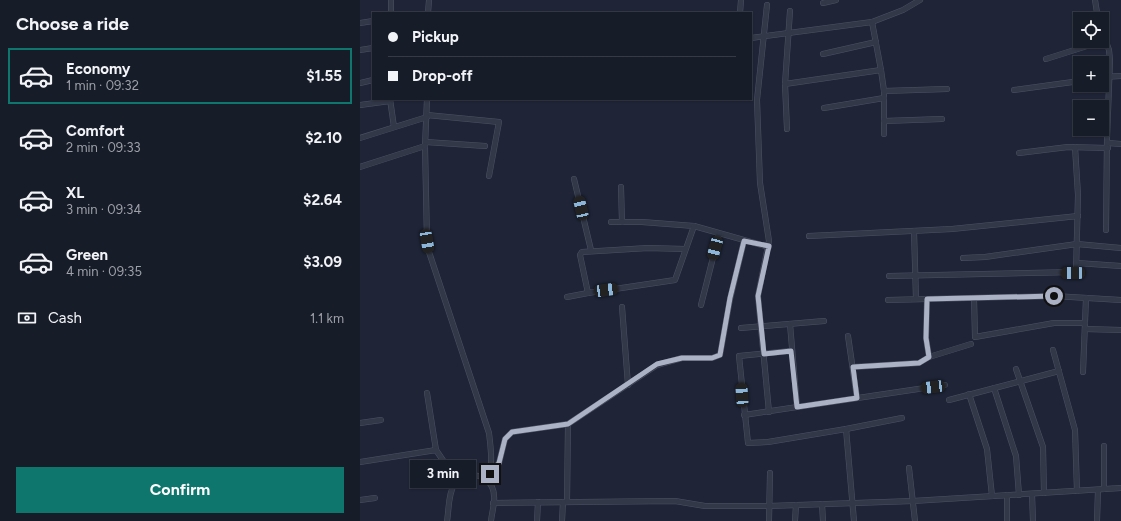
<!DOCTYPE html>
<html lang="en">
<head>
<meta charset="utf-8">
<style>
  body { margin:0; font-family:Figtree,sans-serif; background:#242935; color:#f1f3f6; height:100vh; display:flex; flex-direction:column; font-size:15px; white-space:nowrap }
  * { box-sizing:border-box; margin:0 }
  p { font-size:13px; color:#9ea1a8 }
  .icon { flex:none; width:22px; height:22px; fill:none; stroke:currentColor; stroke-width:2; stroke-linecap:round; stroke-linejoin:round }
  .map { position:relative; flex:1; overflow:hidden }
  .sheet { display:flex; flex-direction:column; background:#171c29; width:360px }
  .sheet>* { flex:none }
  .banner { position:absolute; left:12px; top:12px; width:380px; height:88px; border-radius:0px; box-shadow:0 1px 3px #0004,0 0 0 1px #363a46; display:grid; align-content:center; height:88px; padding:0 16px; background:#171c29 }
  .tools { position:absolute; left:713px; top:12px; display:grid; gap:8px }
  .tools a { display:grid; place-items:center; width:36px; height:36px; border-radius:0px; background:#171c29; box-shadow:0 1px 3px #0004,0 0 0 1px #363a46; font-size:20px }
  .end { position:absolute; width:18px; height:18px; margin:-9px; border:5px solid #acb2c5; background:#111; box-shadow:0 0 0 2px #111 }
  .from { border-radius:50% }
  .bubble { position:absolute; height:28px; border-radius:0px; background:#171c29; box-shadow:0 1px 3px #0004,0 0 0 1px #363a46; font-size:13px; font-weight:700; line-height:28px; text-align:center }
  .car { position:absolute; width:12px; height:24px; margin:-12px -6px; border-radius:5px; box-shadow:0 0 3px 1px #0007; background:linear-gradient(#222 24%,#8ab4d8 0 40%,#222 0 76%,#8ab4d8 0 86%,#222 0) }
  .banner b { display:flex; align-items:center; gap:14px; height:38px; font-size:15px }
  .banner b+b { border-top:1px solid #363a46 }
  .banner i { width:10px; height:10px; background:#f1f3f6 }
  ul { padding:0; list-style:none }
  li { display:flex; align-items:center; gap:12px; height:56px; margin:0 8px 6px; padding:0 8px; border:2px solid transparent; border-radius:0px }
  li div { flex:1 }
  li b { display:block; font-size:15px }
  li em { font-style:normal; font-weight:700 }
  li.current { border-color:#0f766e }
  li>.icon { width:36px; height:36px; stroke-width:1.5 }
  h2 { padding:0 16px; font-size:18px; line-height:48px }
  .pay { display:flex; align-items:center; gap:10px; height:44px; padding:0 16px; font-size:15px }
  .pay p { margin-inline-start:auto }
  .action { display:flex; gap:8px; margin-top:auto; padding:8px 16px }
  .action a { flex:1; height:46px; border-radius:0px; background:#0f766e; color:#fff; font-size:16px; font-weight:700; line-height:46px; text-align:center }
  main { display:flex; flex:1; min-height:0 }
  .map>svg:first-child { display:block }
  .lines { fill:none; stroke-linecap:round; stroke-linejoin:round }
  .street-casing { stroke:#4d5263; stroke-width:6 }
  .street { stroke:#323848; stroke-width:5 }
  .route { stroke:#acb2c5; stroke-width:5 }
</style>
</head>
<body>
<main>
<section class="sheet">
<h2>Choose a ride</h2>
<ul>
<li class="current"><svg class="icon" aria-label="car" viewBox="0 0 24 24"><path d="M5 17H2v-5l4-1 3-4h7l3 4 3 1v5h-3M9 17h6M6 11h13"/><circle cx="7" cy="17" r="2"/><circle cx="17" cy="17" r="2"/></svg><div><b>Economy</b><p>1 min · 09:32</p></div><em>$1.55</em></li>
<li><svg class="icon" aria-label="car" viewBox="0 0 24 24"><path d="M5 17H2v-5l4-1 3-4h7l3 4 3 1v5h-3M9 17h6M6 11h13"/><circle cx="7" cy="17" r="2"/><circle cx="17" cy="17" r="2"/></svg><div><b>Comfort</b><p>2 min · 09:33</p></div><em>$2.10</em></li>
<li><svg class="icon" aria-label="car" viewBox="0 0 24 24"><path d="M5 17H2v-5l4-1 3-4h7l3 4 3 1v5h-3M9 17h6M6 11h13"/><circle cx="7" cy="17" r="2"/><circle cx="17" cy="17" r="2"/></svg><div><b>XL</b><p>3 min · 09:34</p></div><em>$2.64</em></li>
<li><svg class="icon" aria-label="car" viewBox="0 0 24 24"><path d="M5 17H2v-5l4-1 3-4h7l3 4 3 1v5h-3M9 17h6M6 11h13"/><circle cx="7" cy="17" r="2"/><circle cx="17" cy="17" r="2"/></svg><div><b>Green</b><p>4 min · 09:35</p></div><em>$3.09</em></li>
</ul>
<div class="pay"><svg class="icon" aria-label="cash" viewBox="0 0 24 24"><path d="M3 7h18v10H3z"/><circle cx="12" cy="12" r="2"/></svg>Cash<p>1.1 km</p></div>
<div class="action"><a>Confirm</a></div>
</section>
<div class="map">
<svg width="761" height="521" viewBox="0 0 761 521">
  <rect width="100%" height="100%" fill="#1f2537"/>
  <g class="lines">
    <defs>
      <g id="street">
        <polyline points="735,0 738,19"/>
        <polyline points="463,3 476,0"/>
        <polyline points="407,5 397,100 400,183 409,241 398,296 409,412"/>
        <polyline points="31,13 31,0"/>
        <polyline points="68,13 69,0"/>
        <polyline points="380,13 381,0"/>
        <polyline points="512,22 521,70 524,91 524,134"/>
        <polyline points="0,23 13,21"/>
        <polyline points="742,30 749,50 750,60 747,139 746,230"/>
        <polyline points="391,38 512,22 543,10 560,0"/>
        <polyline points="0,50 13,48"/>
        <polyline points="463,54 516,42"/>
        <polyline points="686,59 746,40"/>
        <polyline points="742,77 761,76"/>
        <polyline points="0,83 13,80"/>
        <polyline points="425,84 521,70"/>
        <polyline points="654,90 720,81"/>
        <polyline points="524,91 587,89"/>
        <polyline points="30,99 34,127"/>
        <path d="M67,99l-2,47 2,95 2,11 60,181c2,16 4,33 -1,48"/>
        <polyline points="0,105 30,101"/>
        <polyline points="464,108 524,98"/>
        <polyline points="67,115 139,122 129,176"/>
        <polyline points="524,121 582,119"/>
        <polyline points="427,129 425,84 430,11"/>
        <polyline points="0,138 67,117"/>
        <polyline points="66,142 125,146"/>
        <polyline points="748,143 761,144"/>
        <polyline points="659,153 708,147 748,148"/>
        <polyline points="0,167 65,146"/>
        <polyline points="214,179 231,250"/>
        <polyline points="261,187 262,222"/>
        <polyline points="251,222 282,222 334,226 409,247"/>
        <polyline points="554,231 556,299"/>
        <polyline points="449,236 592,229 718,216"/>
        <polyline points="325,249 288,248 222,252 220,255 228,293 315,280 334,226"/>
        <polyline points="603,258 625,257 717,244 761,248"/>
        <polyline points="717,263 761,266"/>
        <polyline points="529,276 716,272 718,195 715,147"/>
        <polyline points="207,297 228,293"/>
        <polyline points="614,298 615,337 694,323 725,323"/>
        <polyline points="567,299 566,338 569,357"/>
        <polyline points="528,300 694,296 761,300"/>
        <polyline points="341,305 359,234"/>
        <polyline points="262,307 268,385"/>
        <polyline points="430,324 437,407"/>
        <polyline points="381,328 464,321"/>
        <polyline points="725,329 761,330"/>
        <polyline points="488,336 497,398"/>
        <polyline points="693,350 715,430 717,491"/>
        <polyline points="431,351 379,356 388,443 408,442 486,429 542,418"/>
        <polyline points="493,367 559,363 569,357 611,344"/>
        <polyline points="656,369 683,447 684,493"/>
        <polyline points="723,372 726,298"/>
        <polyline points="634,388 656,456 659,495"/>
        <polyline points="67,393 76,450"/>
        <polyline points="609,394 627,449 632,496"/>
        <polyline points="589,400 699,371"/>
        <polyline points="384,415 585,385"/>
        <polyline points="0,423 21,420"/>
        <polyline points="486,429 494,521"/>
        <polyline points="744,446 744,489"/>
        <polyline points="0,462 76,450 97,481"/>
        <polyline points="549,468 555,521"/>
        <polyline points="130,474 139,463 145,439 152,432 208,424 297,365 322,358 352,358 360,355 370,299 384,241"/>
        <polyline points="672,494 673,521"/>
        <polyline points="647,495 647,521"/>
        <polyline points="0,500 15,498"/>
        <polyline points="207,502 208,424"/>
        <polyline points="133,503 315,501 345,506 409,506 553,501 761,488"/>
        <polyline points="462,504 463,521"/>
        <path d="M87,521c2,-11 1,-27 7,-36 9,-14 31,-13 38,2 5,10 0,24 -1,34"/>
        <polyline points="177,521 178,502"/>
        <polyline points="202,521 203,502"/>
        <polyline points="409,521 410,473"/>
        <polyline points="435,521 436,505"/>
        <polyline points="737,521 738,490"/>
      </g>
    </defs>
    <use href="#street" class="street-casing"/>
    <use href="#street" class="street"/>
  </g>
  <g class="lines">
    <polyline class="route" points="130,474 139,463 145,439 152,432 208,424 297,364 322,358 352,358 360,355 370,298 384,241 409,246 398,296 404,354 431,351 437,407 497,398 493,367 559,363 569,357 566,338 567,299 694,296"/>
  </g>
</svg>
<div class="tools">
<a><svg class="icon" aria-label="locate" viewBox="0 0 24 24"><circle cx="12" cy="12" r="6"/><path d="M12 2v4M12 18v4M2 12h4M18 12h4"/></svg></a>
<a>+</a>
<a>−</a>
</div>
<i class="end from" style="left:694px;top:296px"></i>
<i class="end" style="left:130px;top:474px"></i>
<div class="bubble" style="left:50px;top:460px;width:66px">3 min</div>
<i class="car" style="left:221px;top:208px;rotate:347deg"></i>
<i class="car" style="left:67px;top:241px;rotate:170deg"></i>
<i class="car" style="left:355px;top:248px;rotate:195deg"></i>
<i class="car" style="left:713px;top:273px;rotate:269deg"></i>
<i class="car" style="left:246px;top:290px;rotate:82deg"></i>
<i class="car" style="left:573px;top:387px;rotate:263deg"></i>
<i class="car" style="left:382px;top:395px;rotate:356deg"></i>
<div class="banner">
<b><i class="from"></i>Pickup</b>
<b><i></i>Drop-off</b>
</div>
</div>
</main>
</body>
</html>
